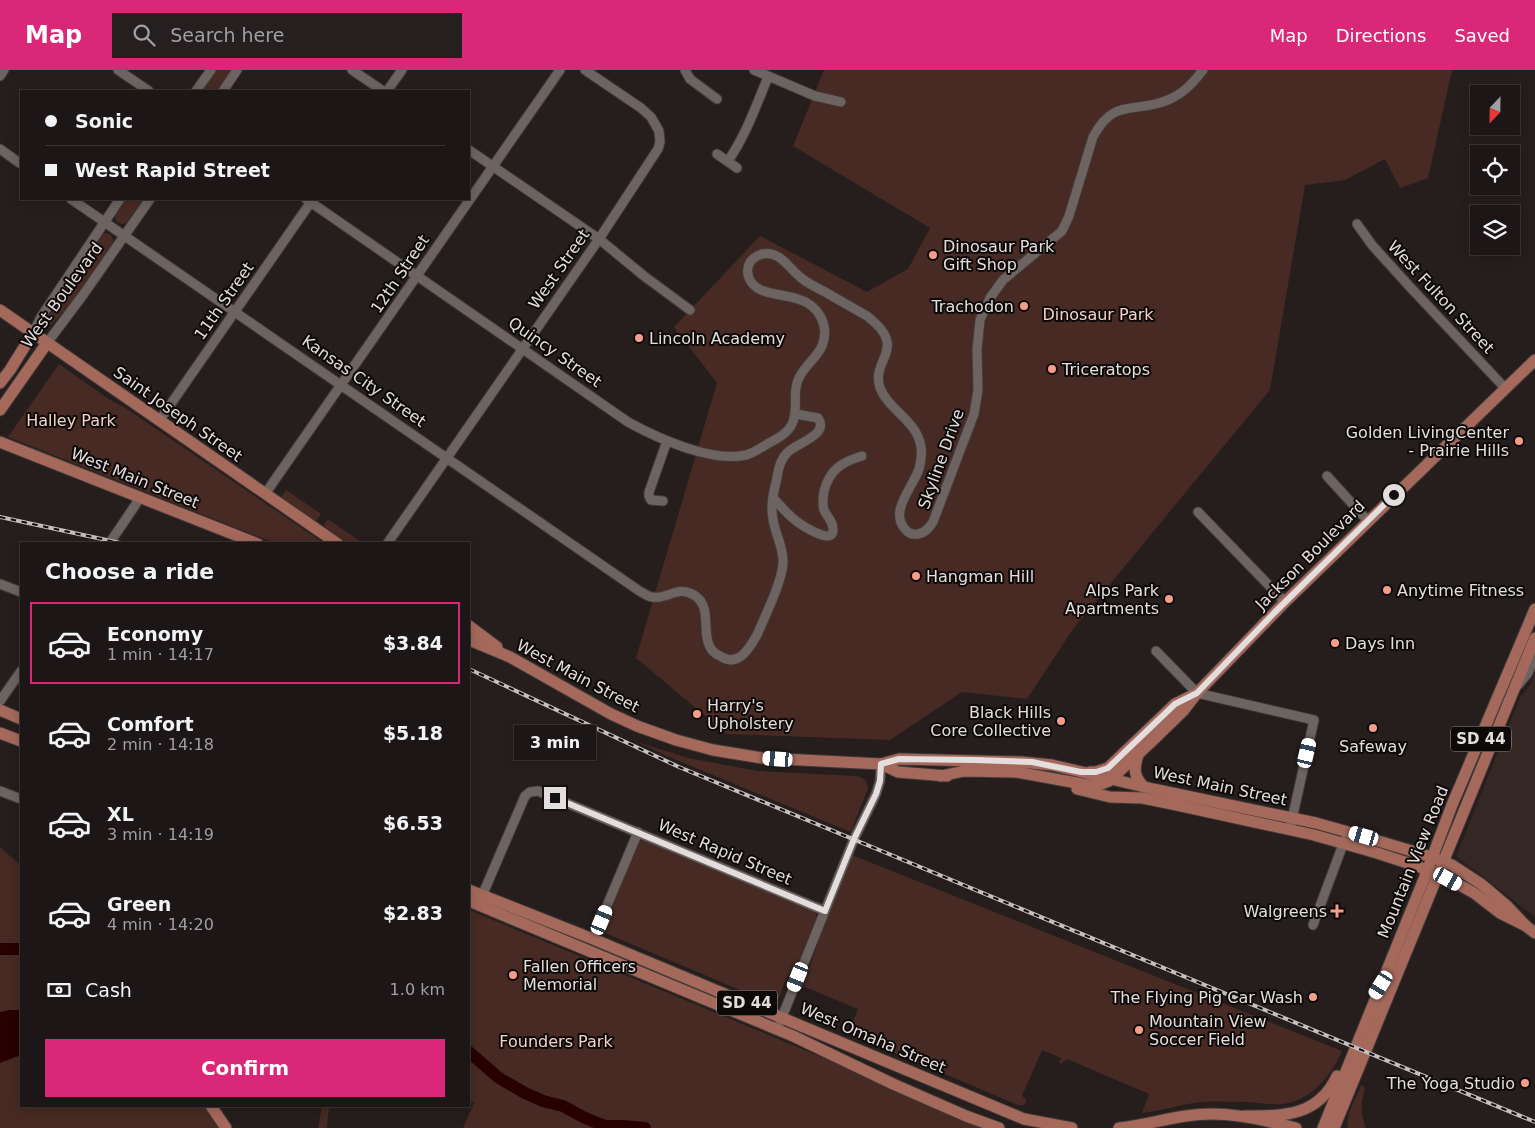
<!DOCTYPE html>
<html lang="en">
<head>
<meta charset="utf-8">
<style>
  body { margin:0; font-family:"DejaVu Sans",sans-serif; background:#251f1f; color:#f1f3f6; height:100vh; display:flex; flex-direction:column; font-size:19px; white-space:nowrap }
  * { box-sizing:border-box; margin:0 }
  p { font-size:16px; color:#a09fa1 }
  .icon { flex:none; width:28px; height:28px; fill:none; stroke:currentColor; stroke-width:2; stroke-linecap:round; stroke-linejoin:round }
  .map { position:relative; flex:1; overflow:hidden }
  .details { position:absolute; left:20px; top:472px; width:450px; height:565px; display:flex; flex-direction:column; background:#1c1616; border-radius:0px; box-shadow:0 2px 12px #0003,0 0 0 1px #3a3535 }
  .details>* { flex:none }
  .guide { position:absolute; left:20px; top:20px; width:450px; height:110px; border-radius:0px; box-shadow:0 2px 12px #0003,0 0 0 1px #3a3535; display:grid; align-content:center; height:110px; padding:0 25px; background:#1c1616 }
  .needle { width:32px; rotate:202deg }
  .controls { position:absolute; left:1470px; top:15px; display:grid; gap:10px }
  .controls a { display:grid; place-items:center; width:50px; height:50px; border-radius:0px; background:#1c1616; box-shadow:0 2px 12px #0003,0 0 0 1px #3a3535; font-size:25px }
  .end { position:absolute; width:22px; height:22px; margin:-11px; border:6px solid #e3dedd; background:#111; box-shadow:0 0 0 2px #111 }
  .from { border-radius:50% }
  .bubble { position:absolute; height:35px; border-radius:0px; background:#1c1616; box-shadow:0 2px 12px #0003,0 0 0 1px #3a3535; font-size:16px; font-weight:800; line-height:35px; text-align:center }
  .car { position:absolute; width:15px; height:30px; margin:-15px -8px; border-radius:6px; box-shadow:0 0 4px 1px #0007; background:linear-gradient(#fff 24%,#345 0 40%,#fff 0 76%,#345 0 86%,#fff 0) }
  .guide b { display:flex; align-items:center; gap:18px; height:48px; font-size:19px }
  .guide b+b { border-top:1px solid #3a3535 }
  .guide i { width:12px; height:12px; background:#f1f3f6 }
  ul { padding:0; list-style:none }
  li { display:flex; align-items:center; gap:15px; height:82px; margin:0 10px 8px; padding:0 15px; border:2px solid transparent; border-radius:0px }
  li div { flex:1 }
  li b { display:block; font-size:19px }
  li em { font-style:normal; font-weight:800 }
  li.active { border-color:#db2777 }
  li>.icon { width:45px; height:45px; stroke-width:1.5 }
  h2 { padding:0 25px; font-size:22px; line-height:60px }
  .pay { display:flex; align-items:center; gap:12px; height:55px; padding:0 25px; font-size:19px }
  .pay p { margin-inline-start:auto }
  .cta { display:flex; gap:10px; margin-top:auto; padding:10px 25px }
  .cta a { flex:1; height:58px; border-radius:0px; background:#db2777; color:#fff; font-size:20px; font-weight:800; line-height:58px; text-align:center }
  header { display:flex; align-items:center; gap:30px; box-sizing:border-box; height:70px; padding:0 25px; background:#db2777; color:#fff }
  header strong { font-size:24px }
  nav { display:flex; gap:28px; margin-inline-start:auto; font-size:18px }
  .search { width:350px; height:45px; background:#251f1f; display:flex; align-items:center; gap:12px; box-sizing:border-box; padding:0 18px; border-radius:0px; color:#a09fa1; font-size:19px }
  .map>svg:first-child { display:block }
  .built { fill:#352724 }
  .green { fill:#472a23 }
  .water { fill:#270000 }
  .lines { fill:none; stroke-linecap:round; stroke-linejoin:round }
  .river { stroke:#270000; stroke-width:12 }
  .minor-casing { stroke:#423b3a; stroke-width:11 }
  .major-casing { stroke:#423b3a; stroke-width:13 }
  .minor { stroke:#6d6462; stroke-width:9 }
  .major { stroke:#a5695b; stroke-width:11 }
  .rail-casing { stroke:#c4bebd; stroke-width:4 }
  .rail { stroke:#0c0908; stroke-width:2; stroke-dasharray:5.5; stroke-linecap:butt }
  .route { stroke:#e3dedd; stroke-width:6 }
  .poi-dot { fill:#f49e8a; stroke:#0c0908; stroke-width:2 }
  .labels { text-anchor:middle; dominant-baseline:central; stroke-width:4; stroke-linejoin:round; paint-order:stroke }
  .shield { fill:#0c0908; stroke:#a29e9d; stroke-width:1 }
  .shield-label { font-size:15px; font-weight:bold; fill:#e3dedd }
  .poi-label { font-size:16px; fill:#e3dedd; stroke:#0c0908; text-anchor:start }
  .street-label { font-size:16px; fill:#e3dedd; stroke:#0c0908 }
  .park-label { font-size:16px; fill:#f4d2c9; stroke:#0c0908 }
</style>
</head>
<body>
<header>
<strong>Map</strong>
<div class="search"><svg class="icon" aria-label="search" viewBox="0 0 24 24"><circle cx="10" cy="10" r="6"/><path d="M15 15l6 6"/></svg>Search here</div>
<nav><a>Map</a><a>Directions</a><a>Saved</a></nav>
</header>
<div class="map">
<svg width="1535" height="1058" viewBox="0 0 1535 1058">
  <rect width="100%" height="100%" fill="#261e1d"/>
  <polygon class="built" points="1535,601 1535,847 1456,786 1520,628 1530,615"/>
  <g class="green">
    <polygon points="214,0 233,0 218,21 200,21"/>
    <polygon points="824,0 1452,0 1428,108 1400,118 1385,89 1345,110 1305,115 1270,320 1073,559 1027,629 962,622 890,670 727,664 636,588 717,313 674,257 760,166 867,222 908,199 930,158 793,76"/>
    <polygon points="126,129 144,129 126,153 122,154 117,152 115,146"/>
    <polygon points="105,163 111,165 113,169 113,173 68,237 51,255 46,252 67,214 100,165"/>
    <polygon points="59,294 110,330 127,339 325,474 277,474 8,367"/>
    <polygon points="286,420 321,444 317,450 315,451 281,428"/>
    <polygon points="328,449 364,474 349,474 325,457 324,454"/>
    <polygon points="598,654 640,673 688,688 758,701 856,706 861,707 866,711 868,719 851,761 848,761 667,686"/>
    <polygon points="643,770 646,770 814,841 817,847 799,890 786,909 778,930 775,929 776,927 775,926 766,931 603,862 636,777 638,772"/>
    <polygon points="0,777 21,796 21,890 19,904 21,909 21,1036 204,1036 220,1058 0,1058"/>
    <path d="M852,785l490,196c-11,25 -31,50 -60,53 -12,1 -23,-1 -35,-2 -14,0 -28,-1 -42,0 -22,1 -42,9 -63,11l7,-19 -82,-35 -6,5 -2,-2 2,-4 -19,-8 -20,46 4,3 -1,6h-7l-170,-72 10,-24 -55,-23 23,-67z"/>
    <polygon points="469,840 992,1058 463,1058 474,1033 469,1031"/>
    <path d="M1361,1015l4,3c-4,14 -5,26 1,40h-18c-3,-12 9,-32 13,-43z"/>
    <polygon points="322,1036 329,1036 327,1058 318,1058"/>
  </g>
  <polygon class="water" points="10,940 21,940 21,985 0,993 0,942"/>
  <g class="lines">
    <g class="river">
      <polyline points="0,879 21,879"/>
      <polyline points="469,982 499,1008 525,1023 543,1031 563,1036 583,1047 605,1056 623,1056 645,1058"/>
    </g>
    <defs>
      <g id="minor">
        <polyline points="118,0 149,21"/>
        <polyline points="352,0 383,21"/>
        <polyline points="685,0 690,9 717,29"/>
        <polyline points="754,0 815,26 841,32"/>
        <polyline points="0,6 4,0"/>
        <polyline points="196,21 211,0"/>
        <polyline points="223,21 237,0"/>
        <polyline points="387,21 402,0"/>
        <polyline points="0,79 21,94"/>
        <polyline points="469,80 599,169 644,206 690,240"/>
        <polyline points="717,84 737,98"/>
        <path d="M728,91c18,-26 28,-55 40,-84"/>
        <path d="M71,129l567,391c5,3 9,6 14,7 15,3 25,-12 42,-2 18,11 8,34 15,50 2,5 6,9 11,11 18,12 29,-7 37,-21 8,-19 25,-53 26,-72 1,-15 -8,-29 -10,-44 -3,-14 1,-28 4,-41 1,-9 4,-19 10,-25 9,-10 43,-18 31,-35l-22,-4"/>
        <path d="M306,129l322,223c29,16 84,41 118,33 8,-2 16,-8 23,-12 9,-5 19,-10 23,-19 7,-14 0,-30 6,-44 5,-13 18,-21 24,-34 8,-20 -3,-41 -24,-47 -12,-4 -25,-4 -37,-9 -17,-8 -19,-30 1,-36 17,-4 26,13 37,22 7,7 17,11 26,16 14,8 28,16 42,24 43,33 3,43 13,72 9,23 37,32 41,59 1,7 0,15 -2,22 -6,18 -30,42 -14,60 3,4 8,6 13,5 7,-1 11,-6 15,-12l41,-108 4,-24 -1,-41 3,-29 10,-22 13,-18 59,-49 7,-15 24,-79c21,-40 41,-23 75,-37 16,-7 25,-17 35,-30"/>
        <polyline points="1357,154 1372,175 1410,217 1505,318"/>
        <polyline points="33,263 41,247 120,129"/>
        <polyline points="47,273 83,225 150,129"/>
        <polyline points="159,351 313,129"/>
        <polyline points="1327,406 1368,451"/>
        <polyline points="265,424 560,0"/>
        <path d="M773,428c7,7 13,15 22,22 6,5 37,25 38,11 1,-9 -6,-14 -9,-21 -2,-6 -1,-13 0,-19 6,-22 18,-29 38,-35"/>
        <polyline points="663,431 651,430 649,426 649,422 667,371"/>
        <polyline points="1198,442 1285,532"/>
        <polyline points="109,474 136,434 139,427"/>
        <polyline points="387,474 599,169 658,79 660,72 659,61 651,47 641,38 585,0"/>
        <polyline points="0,514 21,522"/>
        <polyline points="1156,581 1197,623 1314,650 1291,754"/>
        <polyline points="1518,615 1528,603 1535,586"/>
        <polyline points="0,631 21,601"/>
        <polyline points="0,721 21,729"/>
        <polyline points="482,826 525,726 530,722 538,721 825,841"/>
        <polyline points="1313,855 1345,769"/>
        <polyline points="593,869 638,762"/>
        <polyline points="780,952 854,769 876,724 880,711 881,694"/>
      </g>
      <g id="major">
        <polyline points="0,240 338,474"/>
        <polyline points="0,313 10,300 33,263"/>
        <polyline points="0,340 47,273"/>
        <polyline points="0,372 258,474"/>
        <polyline points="469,556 497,577"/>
        <polyline points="469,570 510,587 611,644 637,656 676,670 713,680 762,688 881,694 899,689 1021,692 1052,695 1153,719 1316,753 1348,762 1432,787 1452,795 1481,814 1507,836 1526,856"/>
        <polyline points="0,640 21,649"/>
        <polyline points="0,663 21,671"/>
        <path d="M1138,685c-4,13 -5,21 6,32"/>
        <polyline points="881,694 898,702 947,706"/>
        <polyline points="1090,702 1096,702 1108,698 1175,634 1193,625"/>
        <polyline points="941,706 964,701 1016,702 1088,715 1101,714 1109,711 1149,674 1183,641 1197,623 1285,532 1535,290"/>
        <polyline points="1077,719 1110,727 1142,728 1172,734 1314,765 1377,783 1417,796 1449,809 1474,823 1500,843 1526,856 1535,863"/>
        <polyline points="469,820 593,869 1024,1049 1072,1058"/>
        <polyline points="469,831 793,966 893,1014 966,1046 999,1058"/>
        <polyline points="211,1036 226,1058"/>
        <path d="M1244,1046c39,0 74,1 93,-40"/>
        <path d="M1119,1058c23,-2 45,-9 67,-12 38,-6 74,3 110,12"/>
        <polyline points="1323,1058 1424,809 1452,735 1535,539"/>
        <polyline points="1334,1058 1535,568"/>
      </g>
    </defs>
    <use href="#minor" class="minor-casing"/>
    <use href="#major" class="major-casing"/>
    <use href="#minor" class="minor"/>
    <use href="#major" class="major"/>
    <defs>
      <g id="rail">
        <polyline points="0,447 125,474"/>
        <polyline points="469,599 679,697 1535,1052"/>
      </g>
    </defs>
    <use href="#rail" class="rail-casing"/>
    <use href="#rail" class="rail"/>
  </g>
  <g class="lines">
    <polyline class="route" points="555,728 825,841 854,769 876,724 880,711 881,694 899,689 975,690 1032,692 1081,702 1096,702 1108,698 1175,634 1197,623 1274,543 1394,425"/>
  </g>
  <g class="poi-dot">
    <circle cx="933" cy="185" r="5"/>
    <circle cx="1024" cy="236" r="5"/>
    <circle cx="639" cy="268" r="5"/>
    <circle cx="1052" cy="299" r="5"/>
    <circle cx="1519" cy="371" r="5"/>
    <circle cx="916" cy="506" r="5"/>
    <circle cx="1387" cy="520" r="5"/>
    <circle cx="1169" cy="529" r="5"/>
    <circle cx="1335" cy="573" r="5"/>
    <circle cx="697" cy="644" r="5"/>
    <circle cx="1061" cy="651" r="5"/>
    <circle cx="1373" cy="658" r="5"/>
    <path d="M1334.5 833.5h5v5h5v5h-5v5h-5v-5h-5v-5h5z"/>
    <circle cx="513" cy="905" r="5"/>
    <circle cx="1313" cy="927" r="5"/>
    <circle cx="1139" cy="960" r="5"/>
    <circle cx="1525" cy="1013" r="5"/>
  </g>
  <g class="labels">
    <g class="shield">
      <rect x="1451" y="656.5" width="60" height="25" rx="4"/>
      <rect x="717" y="920.5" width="60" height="25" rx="4"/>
    </g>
    <g class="shield-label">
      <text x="1481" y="669">SD 44</text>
      <text x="747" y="933">SD 44</text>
    </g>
    <g class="poi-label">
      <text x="943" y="176">Dinosaur Park<tspan x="943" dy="18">Gift Shop</tspan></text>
      <text x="1014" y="236" text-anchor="end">Trachodon</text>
      <text x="649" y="268">Lincoln Academy</text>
      <text x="1062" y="299">Triceratops</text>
      <text x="1509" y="362" text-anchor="end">Golden LivingCenter<tspan x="1509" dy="18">- Prairie Hills</tspan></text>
      <text x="926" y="506">Hangman Hill</text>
      <text x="1159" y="520" text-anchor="end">Alps Park<tspan x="1159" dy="18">Apartments</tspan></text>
      <text x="1397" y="520">Anytime Fitness</text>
      <text x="1345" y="573">Days Inn</text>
      <text x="707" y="635">Harry's<tspan x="707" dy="18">Upholstery</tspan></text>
      <text x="1051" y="642" text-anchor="end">Black Hills<tspan x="1051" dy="18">Core Collective</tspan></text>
      <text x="1373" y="676" text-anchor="middle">Safeway</text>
      <text x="1327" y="841" text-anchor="end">Walgreens</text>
      <text x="523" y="896">Fallen Officers<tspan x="523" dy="18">Memorial</tspan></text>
      <text x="1303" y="927" text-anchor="end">The Flying Pig Car Wash</text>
      <text x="1149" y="951">Mountain View<tspan x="1149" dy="18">Soccer Field</tspan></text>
      <text x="1515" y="1013" text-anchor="end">The Yoga Studio</text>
    </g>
    <g class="street-label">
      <text transform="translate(559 199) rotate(-55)">West Street</text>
      <text transform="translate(400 204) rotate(-56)">12th Street</text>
      <text transform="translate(62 225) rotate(-54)">West Boulevard</text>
      <text transform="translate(1441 227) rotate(47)">West Fulton Street</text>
      <text transform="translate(224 231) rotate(-55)">11th Street</text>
      <text transform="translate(555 282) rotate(35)">Quincy Street</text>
      <text transform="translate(364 311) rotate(35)">Kansas City Street</text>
      <text transform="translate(178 344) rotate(35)">Saint Joseph Street</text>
      <text transform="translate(941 389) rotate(-70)">Skyline Drive</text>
      <text transform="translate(135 408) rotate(22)">West Main Street</text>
      <text transform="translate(1310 485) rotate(-45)">Jackson Boulevard</text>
      <text transform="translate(578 606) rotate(28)">West Main Street</text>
      <text transform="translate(1220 716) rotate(12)">West Main Street</text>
      <text transform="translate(725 782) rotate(23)">West Rapid Street</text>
      <text transform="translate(1413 792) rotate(-68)">Mountain View Road</text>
      <text transform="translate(873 968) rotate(23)">West Omaha Street</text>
    </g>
    <g class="park-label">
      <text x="1098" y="244">Dinosaur Park</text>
      <text x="71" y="350">Halley Park</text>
      <text x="556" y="971">Founders Park</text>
    </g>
  </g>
</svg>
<div class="controls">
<a><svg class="needle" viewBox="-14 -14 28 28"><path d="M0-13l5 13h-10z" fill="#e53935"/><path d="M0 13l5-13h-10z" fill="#a09fa1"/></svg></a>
<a><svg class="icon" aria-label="locate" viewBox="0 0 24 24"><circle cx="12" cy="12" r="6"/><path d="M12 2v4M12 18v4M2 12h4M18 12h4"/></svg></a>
<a><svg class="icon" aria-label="layers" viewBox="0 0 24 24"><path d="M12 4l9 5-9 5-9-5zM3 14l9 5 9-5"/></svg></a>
</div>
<i class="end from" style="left:1394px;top:425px"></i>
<i class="end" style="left:555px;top:728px"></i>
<div class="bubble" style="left:514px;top:655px;width:82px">3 min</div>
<i class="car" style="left:1307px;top:683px;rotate:13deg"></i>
<i class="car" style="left:778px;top:689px;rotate:274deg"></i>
<i class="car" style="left:1364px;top:766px;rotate:286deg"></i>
<i class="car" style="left:1448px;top:809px;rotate:119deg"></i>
<i class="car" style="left:602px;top:850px;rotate:23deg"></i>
<i class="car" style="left:798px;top:907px;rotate:202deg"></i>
<i class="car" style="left:1381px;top:915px;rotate:212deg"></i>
<div class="guide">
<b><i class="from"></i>Sonic</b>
<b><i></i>West Rapid Street</b>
</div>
<section class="details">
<h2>Choose a ride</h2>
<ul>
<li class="active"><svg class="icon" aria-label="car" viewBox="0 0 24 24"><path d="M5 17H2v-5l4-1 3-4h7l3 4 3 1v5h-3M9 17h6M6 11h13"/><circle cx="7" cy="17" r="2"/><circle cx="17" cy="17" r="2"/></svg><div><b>Economy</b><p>1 min · 14:17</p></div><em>$3.84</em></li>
<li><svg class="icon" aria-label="car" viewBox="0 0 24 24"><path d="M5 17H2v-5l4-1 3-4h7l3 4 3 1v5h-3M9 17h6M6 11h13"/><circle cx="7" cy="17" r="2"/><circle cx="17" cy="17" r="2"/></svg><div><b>Comfort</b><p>2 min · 14:18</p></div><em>$5.18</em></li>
<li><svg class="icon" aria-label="car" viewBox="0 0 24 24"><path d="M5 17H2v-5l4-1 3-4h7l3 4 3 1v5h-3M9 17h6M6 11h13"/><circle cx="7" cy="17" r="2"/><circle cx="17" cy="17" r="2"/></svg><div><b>XL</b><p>3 min · 14:19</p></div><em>$6.53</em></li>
<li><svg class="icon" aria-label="car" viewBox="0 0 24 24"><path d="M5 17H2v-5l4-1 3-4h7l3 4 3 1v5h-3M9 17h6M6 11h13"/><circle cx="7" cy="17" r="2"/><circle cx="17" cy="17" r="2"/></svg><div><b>Green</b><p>4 min · 14:20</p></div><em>$2.83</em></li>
</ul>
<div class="pay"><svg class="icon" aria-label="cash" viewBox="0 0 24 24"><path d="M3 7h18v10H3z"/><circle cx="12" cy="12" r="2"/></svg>Cash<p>1.0 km</p></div>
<div class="cta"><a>Confirm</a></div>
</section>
</div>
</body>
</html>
